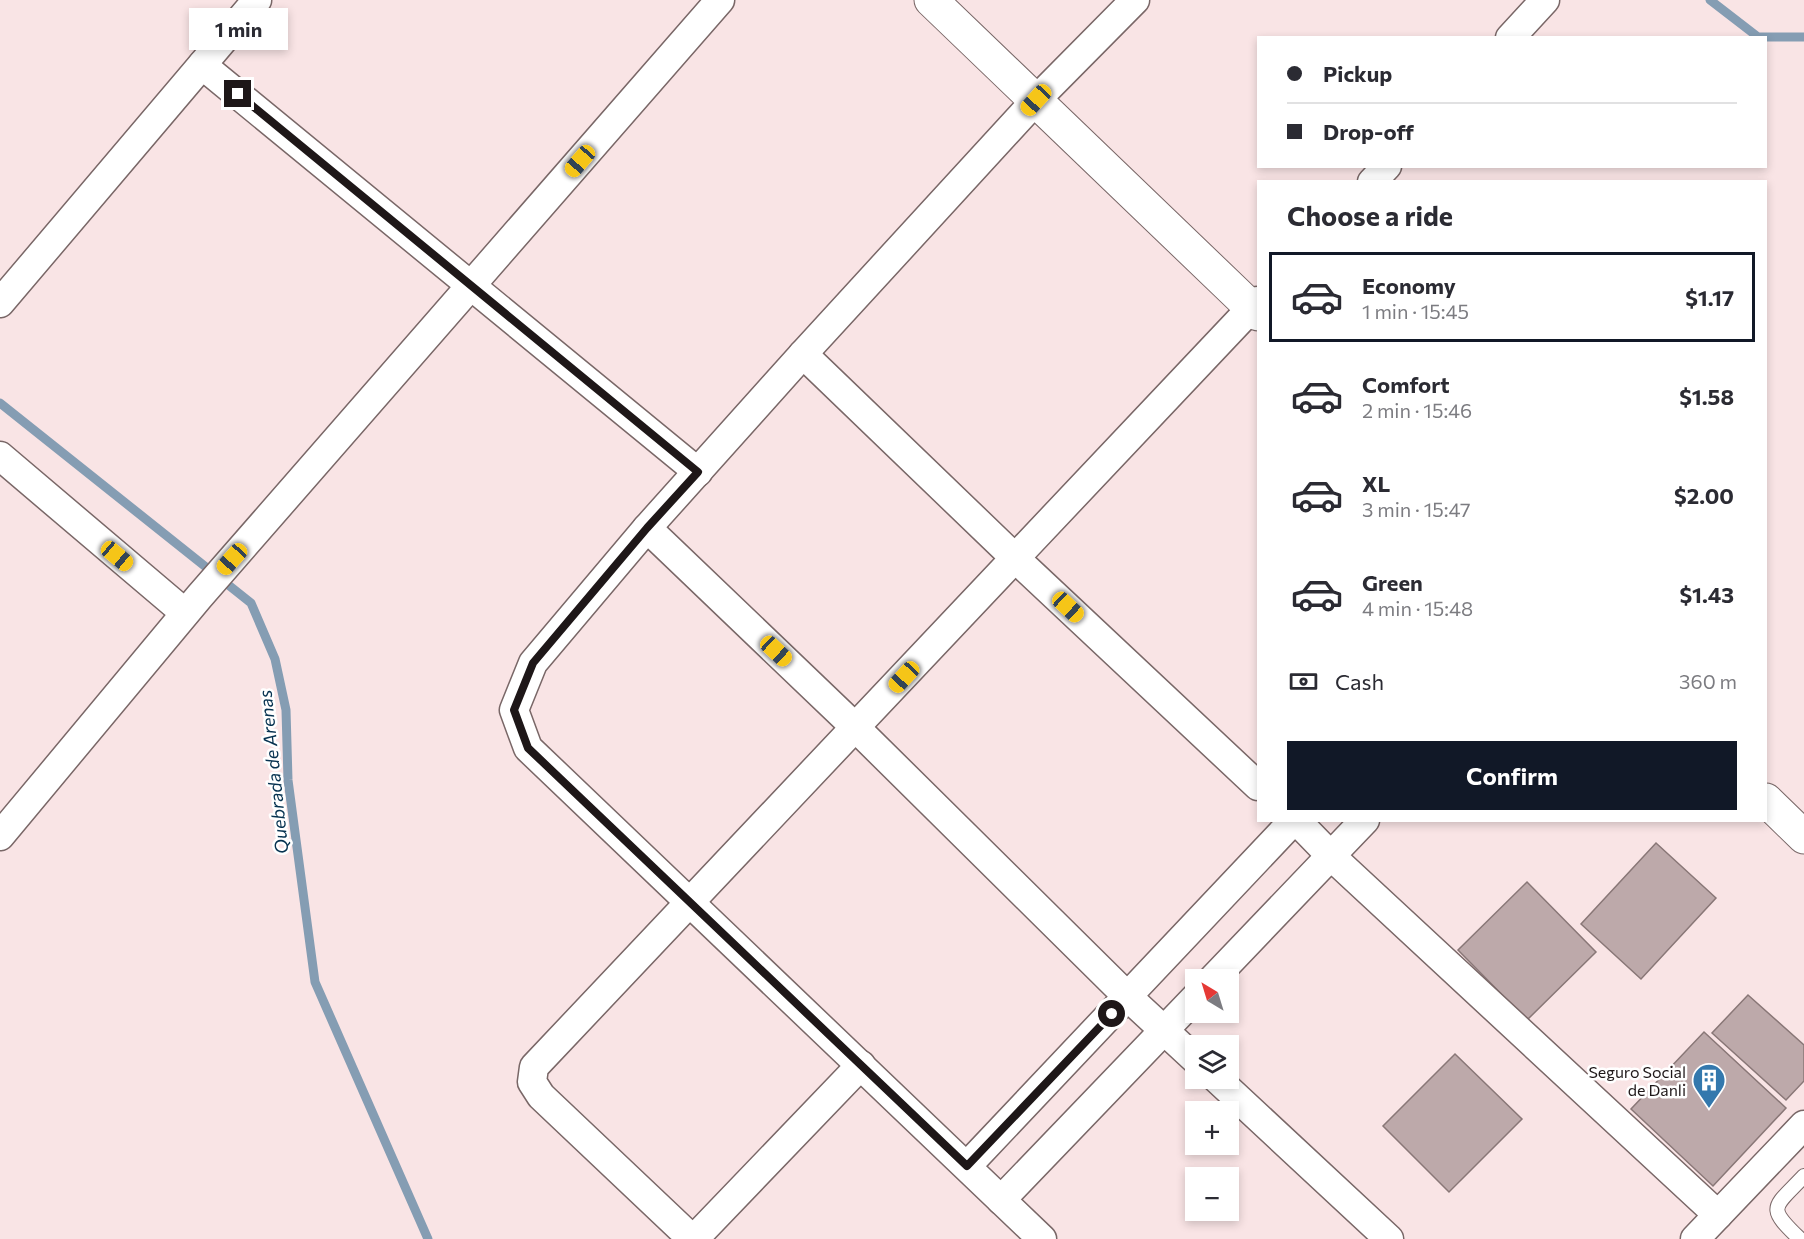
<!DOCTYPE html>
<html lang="en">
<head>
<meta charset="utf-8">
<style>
  body { margin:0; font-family:Commissioner,sans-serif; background:#f7f7f7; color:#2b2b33; height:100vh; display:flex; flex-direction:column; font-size:22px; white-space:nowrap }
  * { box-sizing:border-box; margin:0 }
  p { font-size:20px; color:#7c7c81 }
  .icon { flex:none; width:33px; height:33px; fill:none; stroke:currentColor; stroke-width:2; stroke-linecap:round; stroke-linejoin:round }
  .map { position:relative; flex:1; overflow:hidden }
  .panel { position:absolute; left:1257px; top:180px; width:510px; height:642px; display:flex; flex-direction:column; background:#fff; border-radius:0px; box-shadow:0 3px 9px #0003 }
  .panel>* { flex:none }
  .guide { position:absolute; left:1257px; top:36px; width:510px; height:132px; border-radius:0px; box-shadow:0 3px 9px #0003; display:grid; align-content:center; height:132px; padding:0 30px; background:#fff }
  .needle { width:39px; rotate:322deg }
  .tools { position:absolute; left:1185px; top:969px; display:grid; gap:12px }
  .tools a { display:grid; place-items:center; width:54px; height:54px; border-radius:0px; background:#fff; box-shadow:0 3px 9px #0003; font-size:30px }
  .end { position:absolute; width:27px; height:27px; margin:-14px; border:8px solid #1e1718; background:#fff; box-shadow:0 0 0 3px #fff }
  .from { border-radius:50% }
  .bubble { position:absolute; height:42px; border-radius:0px; background:#fff; box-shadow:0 3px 9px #0003; font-size:20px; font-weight:700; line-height:42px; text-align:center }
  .car { position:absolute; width:18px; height:36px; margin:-18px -9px; border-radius:8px; box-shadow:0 0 4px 2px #0007; background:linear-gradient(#f5c518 24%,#345 0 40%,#f5c518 0 76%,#345 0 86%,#f5c518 0) }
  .guide b { display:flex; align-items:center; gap:21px; height:57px; font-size:22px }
  .guide b+b { border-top:2px solid #e1e1e2 }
  .guide i { width:15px; height:15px; background:#2b2b33 }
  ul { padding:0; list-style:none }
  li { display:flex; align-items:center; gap:18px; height:90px; margin:0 12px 9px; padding:0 18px; border:3px solid transparent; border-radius:0px }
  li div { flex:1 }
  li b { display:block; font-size:22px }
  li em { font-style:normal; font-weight:700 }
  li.current { border-color:#111827 }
  li>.icon { width:54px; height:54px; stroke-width:1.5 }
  h2 { padding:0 30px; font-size:27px; line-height:72px }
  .pay { display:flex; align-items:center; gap:15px; height:66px; padding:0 30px; font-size:22px }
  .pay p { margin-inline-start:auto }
  .cta { display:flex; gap:12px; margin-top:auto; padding:12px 30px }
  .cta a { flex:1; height:69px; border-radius:0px; background:#111827; color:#fff; font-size:24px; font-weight:700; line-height:69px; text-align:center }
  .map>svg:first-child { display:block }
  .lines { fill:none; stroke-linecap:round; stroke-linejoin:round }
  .stream { stroke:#859db3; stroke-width:9 }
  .building { fill:#bda9aa; stroke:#897777; stroke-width:1.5 }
  .service-casing { stroke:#796767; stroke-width:16 }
  .minor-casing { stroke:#796767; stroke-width:31 }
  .trunk-casing { stroke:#796767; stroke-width:35 }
  .service { stroke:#fff; stroke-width:14 }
  .minor { stroke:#fff; stroke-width:28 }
  .trunk { stroke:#fff; stroke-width:33 }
  .route { stroke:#1e1718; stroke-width:8 }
  .labels { text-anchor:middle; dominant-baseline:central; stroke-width:5; stroke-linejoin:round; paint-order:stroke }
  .poi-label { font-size:16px; fill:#1e1718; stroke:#fff; text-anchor:end }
  .water-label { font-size:18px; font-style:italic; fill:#063250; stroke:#fff }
</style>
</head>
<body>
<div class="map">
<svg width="1804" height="1239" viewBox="0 0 1804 1239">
  <rect width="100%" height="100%" fill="#f9e4e5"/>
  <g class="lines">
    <g class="stream">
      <polyline points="1710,0 1758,37 1804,37"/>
      <polyline points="0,403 251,603 275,659 286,710 288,780 315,982 428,1239"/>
    </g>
  </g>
  <g class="building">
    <polygon points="1656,843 1716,898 1641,979 1581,924"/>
    <polygon points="1527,882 1596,952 1527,1020 1458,950"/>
    <polygon points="1748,995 1804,1045 1804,1081 1786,1100 1712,1033"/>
    <polygon points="1704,1032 1786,1108 1713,1186 1631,1109"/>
    <polygon points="1455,1054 1522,1119 1449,1192 1383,1126"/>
  </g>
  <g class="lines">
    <defs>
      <path id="service" d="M1800,1239c-35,-33 -26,-31 4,-63"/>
      <g id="minor">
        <polyline points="1510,38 1545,0"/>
        <polyline points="202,65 698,472"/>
        <polyline points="1372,182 1387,166"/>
        <polyline points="0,303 257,0"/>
        <polyline points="803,354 1016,559 1258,786"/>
        <polyline points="0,456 185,613"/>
        <polyline points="647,528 856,728 1128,997 1196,1060"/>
        <polyline points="1296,820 1331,856 1718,1215"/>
        <polyline points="0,836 199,597 720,0"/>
        <polyline points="1212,980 1365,820"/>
        <polyline points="1216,1078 1389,1239"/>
        <polyline points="967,1166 1294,820"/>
        <polyline points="1001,1200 1196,997"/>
        <polyline points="692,1239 541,1096 532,1082 534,1067 1258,301"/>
        <polyline points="694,1239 861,1065"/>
        <polyline points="1042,1239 528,748 514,710 533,663 647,528 803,354 1036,100 1135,0"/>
        <polyline points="1695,1239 1804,1125"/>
      </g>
      <g id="trunk">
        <polyline points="931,0 1258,314"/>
        <polyline points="1766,800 1804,837"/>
      </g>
    </defs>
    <use href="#service" class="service-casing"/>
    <use href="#minor" class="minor-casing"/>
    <use href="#trunk" class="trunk-casing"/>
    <use href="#service" class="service"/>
    <use href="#minor" class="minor"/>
    <use href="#trunk" class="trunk"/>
  </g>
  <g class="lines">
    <polyline class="route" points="238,94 698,472 647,528 533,663 514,710 528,748 967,1166 1112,1014"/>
  </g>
  <defs>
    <symbol id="building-pin" viewBox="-11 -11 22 30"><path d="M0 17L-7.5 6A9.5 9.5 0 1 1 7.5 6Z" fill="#3378ad" stroke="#fff"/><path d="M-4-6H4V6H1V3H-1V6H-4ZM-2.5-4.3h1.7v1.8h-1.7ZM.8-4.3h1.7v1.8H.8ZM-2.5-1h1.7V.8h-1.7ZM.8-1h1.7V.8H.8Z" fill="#fff"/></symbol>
  </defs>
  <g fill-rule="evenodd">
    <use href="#building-pin" x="1690" y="1061" width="38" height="52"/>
  </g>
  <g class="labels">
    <g class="poi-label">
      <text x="1686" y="1071">Seguro Social<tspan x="1686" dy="18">de Danli</tspan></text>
    </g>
    <g class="water-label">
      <text transform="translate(273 772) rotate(-96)">Quebrada de Arenas</text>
    </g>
  </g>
</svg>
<div class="tools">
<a><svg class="needle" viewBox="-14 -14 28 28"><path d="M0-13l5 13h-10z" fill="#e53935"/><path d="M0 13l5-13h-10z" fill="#7c7c81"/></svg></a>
<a><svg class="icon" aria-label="layers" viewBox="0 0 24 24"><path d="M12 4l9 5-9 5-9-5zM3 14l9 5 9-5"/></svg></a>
<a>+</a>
<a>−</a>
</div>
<i class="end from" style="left:1112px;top:1014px"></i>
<i class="end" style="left:238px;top:94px"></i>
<div class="bubble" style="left:189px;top:8px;width:99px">1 min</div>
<i class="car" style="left:1036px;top:100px;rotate:223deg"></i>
<i class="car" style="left:580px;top:161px;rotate:221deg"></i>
<i class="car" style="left:117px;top:556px;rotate:130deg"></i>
<i class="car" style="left:232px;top:559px;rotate:222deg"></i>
<i class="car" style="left:1068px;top:607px;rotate:133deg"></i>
<i class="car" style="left:776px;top:651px;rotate:133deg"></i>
<i class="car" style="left:904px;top:677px;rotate:223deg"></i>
<div class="guide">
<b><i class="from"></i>Pickup</b>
<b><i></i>Drop-off</b>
</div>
<section class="panel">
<h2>Choose a ride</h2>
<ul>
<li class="current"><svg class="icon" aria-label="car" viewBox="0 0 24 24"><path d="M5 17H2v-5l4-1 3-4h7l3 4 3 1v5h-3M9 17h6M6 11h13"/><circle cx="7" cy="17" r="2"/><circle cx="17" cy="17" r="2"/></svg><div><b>Economy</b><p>1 min · 15:45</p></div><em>$1.17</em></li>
<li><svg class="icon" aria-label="car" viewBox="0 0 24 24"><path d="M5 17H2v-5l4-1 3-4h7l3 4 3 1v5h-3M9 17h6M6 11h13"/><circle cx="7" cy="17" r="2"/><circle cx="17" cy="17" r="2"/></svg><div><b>Comfort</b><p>2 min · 15:46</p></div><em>$1.58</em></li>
<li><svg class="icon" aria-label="car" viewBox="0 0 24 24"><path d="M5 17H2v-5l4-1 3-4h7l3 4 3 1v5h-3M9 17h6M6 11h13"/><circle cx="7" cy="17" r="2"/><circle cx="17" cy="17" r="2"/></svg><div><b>XL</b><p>3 min · 15:47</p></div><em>$2.00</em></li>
<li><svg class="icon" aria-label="car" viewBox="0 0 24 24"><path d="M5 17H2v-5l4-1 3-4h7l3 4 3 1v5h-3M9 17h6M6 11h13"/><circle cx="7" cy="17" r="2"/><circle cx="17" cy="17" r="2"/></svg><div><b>Green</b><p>4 min · 15:48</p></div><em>$1.43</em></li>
</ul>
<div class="pay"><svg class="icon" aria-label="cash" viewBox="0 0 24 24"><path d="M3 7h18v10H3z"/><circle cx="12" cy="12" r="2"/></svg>Cash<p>360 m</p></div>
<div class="cta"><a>Confirm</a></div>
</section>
</div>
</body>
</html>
